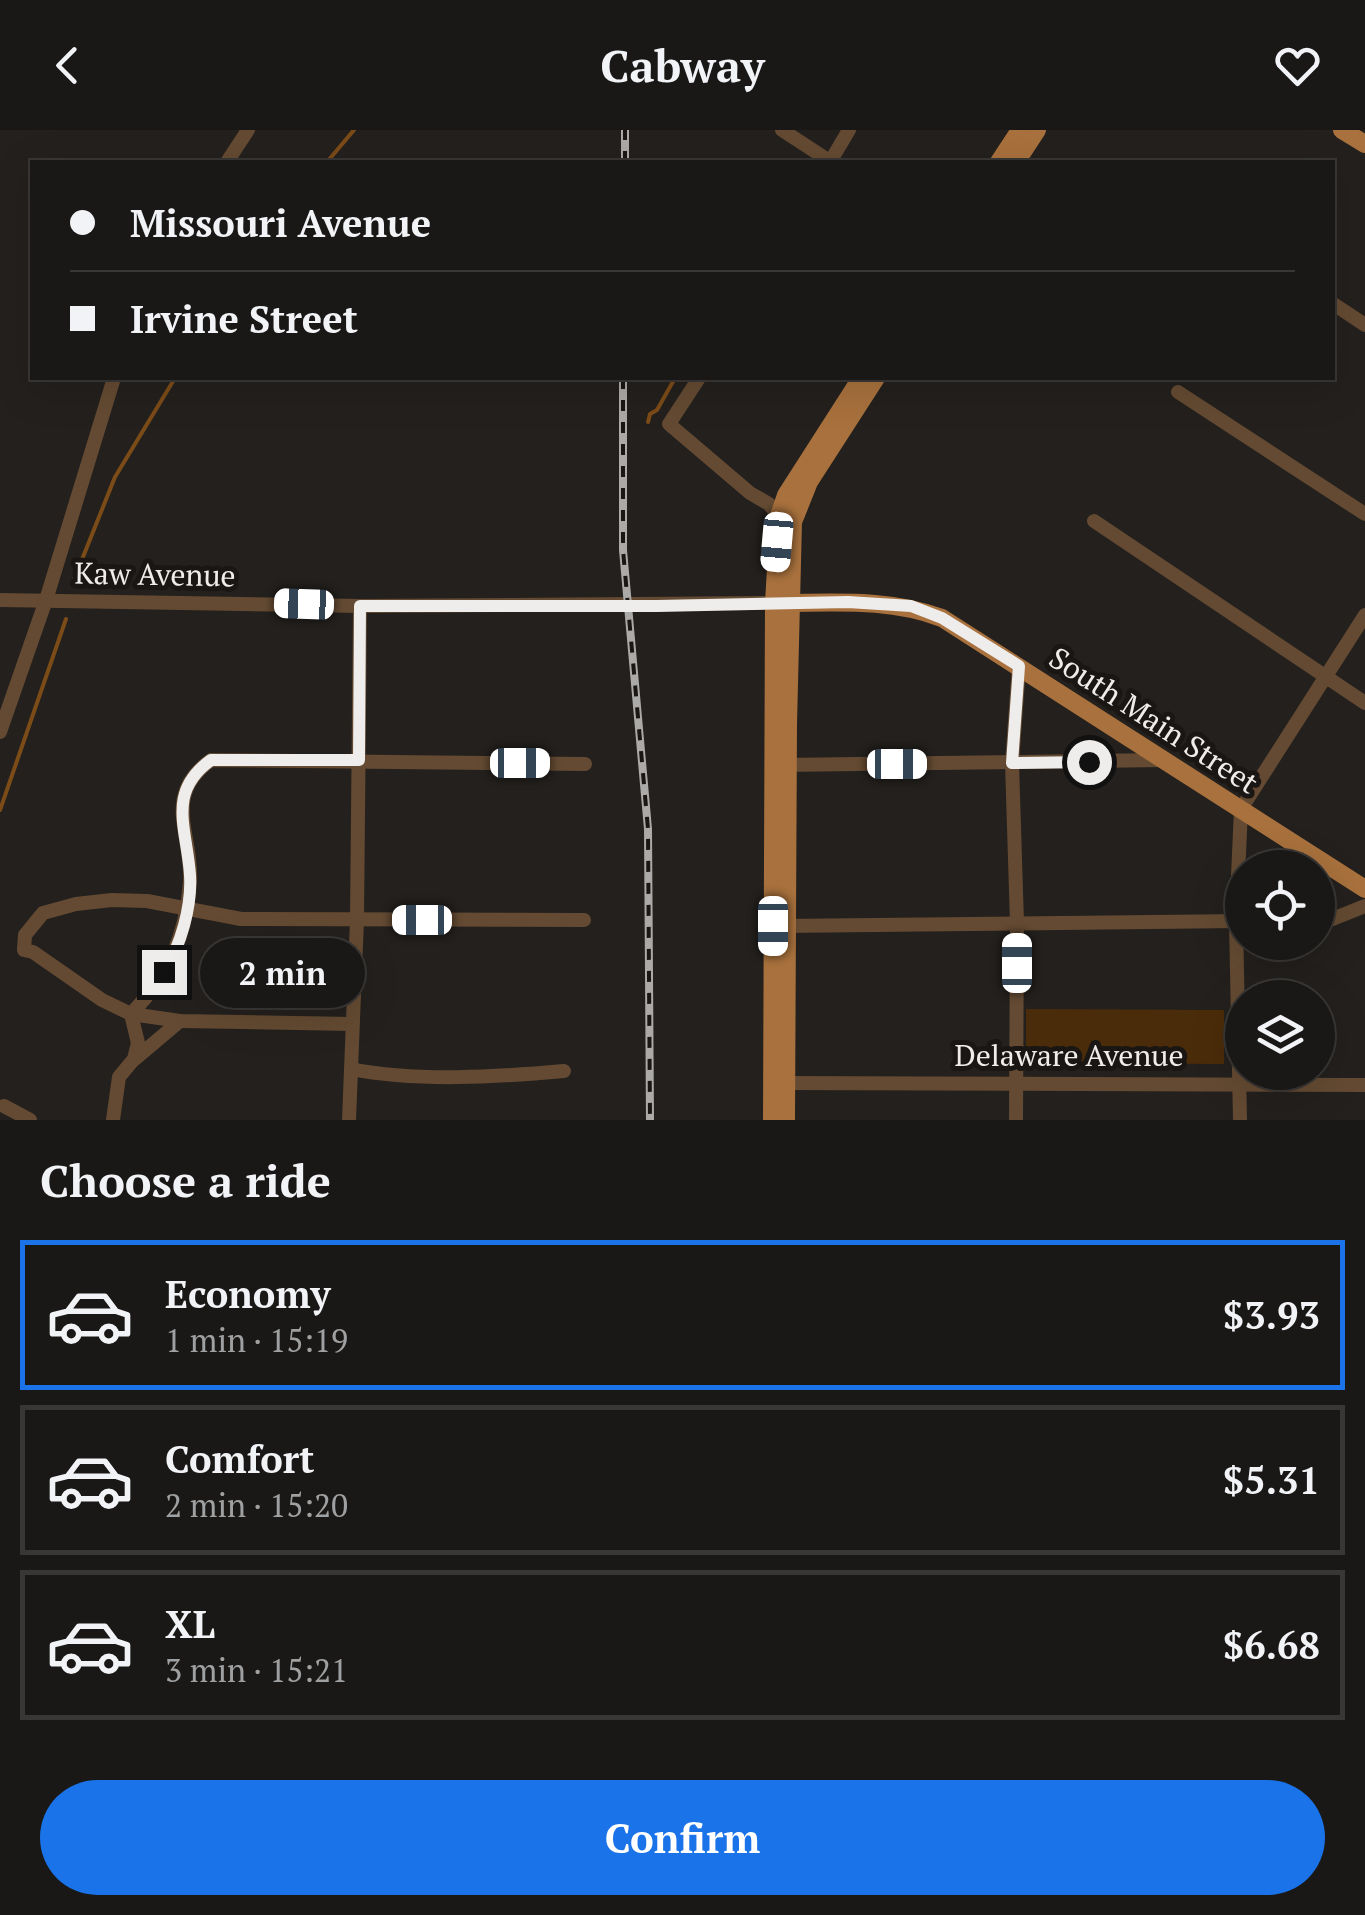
<!DOCTYPE html>
<html lang="en">
<head>
<meta charset="utf-8">
<style>
  body { margin:0; font-family:"PT Serif",serif; background:#272523; color:#f1f3f6; height:100vh; display:flex; flex-direction:column; font-size:38px; white-space:nowrap }
  * { box-sizing:border-box; margin:0 }
  p { font-size:32px; color:#9fa0a1 }
  .icon { flex:none; width:55px; height:55px; fill:none; stroke:currentColor; stroke-width:2; stroke-linecap:round; stroke-linejoin:round }
  .map { position:relative; height:990px; overflow:hidden }
  .panel { display:flex; flex-direction:column; background:#1a1816; flex:1 }
  .panel>* { flex:none }
  .guide { position:absolute; left:30px; top:30px; width:1305px; height:220px; border-radius:0px; box-shadow:0 10px 40px #0002,0 0 0 2px #383735; display:grid; align-content:center; height:220px; padding:0 40px; background:#1a1816 }
  .controls { position:absolute; left:1225px; top:720px; display:grid; gap:20px }
  .controls a { display:grid; place-items:center; width:110px; height:110px; border-radius:50%; background:#1a1816; box-shadow:0 10px 40px #0002,0 0 0 2px #383735; font-size:50px }
  .end { position:absolute; width:45px; height:45px; margin:-22px; border:12px solid #efedeb; background:#111; box-shadow:0 0 0 5px #111 }
  .from { border-radius:50% }
  .bubble { position:absolute; height:70px; border-radius:35px; background:#1a1816; box-shadow:0 10px 40px #0002,0 0 0 2px #383735; font-size:32px; font-weight:700; line-height:70px; text-align:center }
  .car { position:absolute; width:30px; height:60px; margin:-30px -15px; border-radius:12px; box-shadow:0 0 8px 2px #0007; background:linear-gradient(#fff 24%,#345 0 40%,#fff 0 76%,#345 0 86%,#fff 0) }
  .guide b { display:flex; align-items:center; gap:35px; height:95px; font-size:38px }
  .guide b+b { border-top:2px solid #383735 }
  .guide i { width:25px; height:25px; background:#f1f3f6 }
  ul { padding:0; list-style:none }
  li { display:flex; align-items:center; gap:30px; height:150px; margin:0 20px 15px; padding:0 20px; border:5px solid #383735; border-radius:0px }
  li div { flex:1 }
  li b { display:block; font-size:38px }
  li em { font-style:normal; font-weight:700 }
  li.selected { border-color:#1a73e8 }
  li>.icon { width:90px; height:90px; stroke-width:1.5 }
  h2 { padding:0 40px; font-size:45px; line-height:120px }
  .button { display:flex; gap:20px; margin-top:auto; padding:20px 40px }
  .button a { flex:1; height:115px; border-radius:60px; background:#1a73e8; color:#fff; font-size:40px; font-weight:700; line-height:115px; text-align:center }
  header { display:flex; justify-content:space-between; align-items:center; height:130px; padding:0 40px; background:#1a1816; font-size:45px; font-weight:700 }
  .map>svg:first-child { display:block }
  .green { fill:#4b2c0a }
  .lines { fill:none; stroke-linecap:round; stroke-linejoin:round }
  .stream { stroke:#7b4b18; stroke-width:4 }
  .minor { stroke:#644a32; stroke-width:14 }
  .major { stroke:#a8713d; stroke-width:18 }
  .rail-casing { stroke:#acaaa8; stroke-width:8 }
  .rail { stroke:#191614; stroke-width:4; stroke-dasharray:11; stroke-linecap:butt }
  .route { stroke:#efedeb; stroke-width:12 }
  .labels { text-anchor:middle; dominant-baseline:central; stroke-width:10; stroke-linejoin:round; paint-order:stroke }
  .street-label { font-size:30px; fill:#efedeb; stroke:#191614 }
</style>
</head>
<body>
<header><svg class="icon" aria-label="back" viewBox="0 0 24 24"><path d="M15 5l-7 7 7 7"/></svg>Cabway<svg class="icon" aria-label="heart" viewBox="0 0 24 24"><path d="M12 20l-8-8c-3-5 5-10 8-4 3-6 11-1 8 4z"/></svg></header>
<div class="map">
<svg width="1365" height="990" viewBox="0 0 1365 990">
  <rect width="100%" height="100%" fill="#23201d"/>
  <polygon class="green" points="1026,879 1224,880 1224,934 1026,933"/>
  <g class="lines">
    <g class="stream">
      <polyline points="327,32 354,0"/>
      <polyline points="648,292 650,284 657,280 675,248"/>
      <polyline points="73,452 115,347 175,248"/>
      <polyline points="0,680 66,489"/>
    </g>
    <g class="minor">
      <polyline points="782,0 831,32"/>
      <polyline points="227,32 248,0"/>
      <polyline points="830,32 849,0"/>
      <polyline points="1332,173 1365,195"/>
      <polyline points="699,248 669,294 750,363 769,374 782,390"/>
      <polyline points="1178,262 1365,384"/>
      <polyline points="1094,391 1365,573"/>
      <polyline points="0,470 360,476 774,473"/>
      <polyline points="0,602 46,470 114,248"/>
      <polyline points="779,635 1165,630"/>
      <polyline points="1318,790 1330,790 1365,776"/>
      <polyline points="779,796 1242,791"/>
      <polyline points="352,894 180,891 131,884 102,870 33,822 24,820 25,805 43,783 76,774 112,770 147,771 241,789 584,790"/>
      <polyline points="135,929 180,891"/>
      <path d="M351,939c66,13 146,8 213,2"/>
      <polyline points="776,953 1365,955"/>
      <polyline points="4,976 30,990"/>
      <path d="M113,990l6,-43 15,-18 4,-16 -7,-29c38,-39 55,-78 59,-132 3,-48 -29,-86 21,-122l374,4"/>
      <polyline points="349,990 357,790 360,476"/>
      <polyline points="1016,990 1017,793 1012,633 1019,536"/>
      <polyline points="1240,990 1236,791 1241,679 1365,485"/>
    </g>
    <g class="major">
      <polyline points="1342,0 1365,14"/>
      <polyline points="999,32 1020,0"/>
      <polyline points="1016,32 1037,0"/>
      <path d="M779,473c56,0 110,-5 163,15l423,271"/>
      <polyline points="772,990 774,473 779,386 786,365 861,248"/>
      <polyline points="786,990 788,594 793,392 809,352 876,248"/>
    </g>
    <defs>
      <g id="rail">
        <polyline points="625,32 625,0"/>
        <polyline points="623,248 623,420 648,699 650,990"/>
      </g>
    </defs>
    <use href="#rail" class="rail-casing"/>
    <use href="#rail" class="rail"/>
  </g>
  <g class="lines">
    <path class="route" d="M164,842c17,-27 28,-66 26,-97 -3,-46 -24,-83 21,-115h148l1,-154h297l191,-4 63,4 31,12 77,48 -7,97 77,-1"/>
  </g>
  <g class="labels">
    <g class="street-label">
      <text transform="translate(155 444) rotate(1)">Kaw Avenue</text>
      <text transform="translate(1154 590) rotate(33)">South Main Street</text>
      <text x="1069" y="925">Delaware Avenue</text>
    </g>
  </g>
</svg>
<div class="controls">
<a><svg class="icon" aria-label="locate" viewBox="0 0 24 24"><circle cx="12" cy="12" r="6"/><path d="M12 2v4M12 18v4M2 12h4M18 12h4"/></svg></a>
<a><svg class="icon" aria-label="layers" viewBox="0 0 24 24"><path d="M12 4l9 5-9 5-9-5zM3 14l9 5 9-5"/></svg></a>
</div>
<i class="end from" style="left:1089px;top:632px"></i>
<i class="end" style="left:164px;top:842px"></i>
<div class="bubble" style="left:200px;top:808px;width:165px">2 min</div>
<i class="car" style="left:777px;top:412px;rotate:185deg"></i>
<i class="car" style="left:304px;top:474px;rotate:272deg"></i>
<i class="car" style="left:520px;top:633px;rotate:90deg"></i>
<i class="car" style="left:897px;top:634px;rotate:90deg"></i>
<i class="car" style="left:422px;top:790px;rotate:270deg"></i>
<i class="car" style="left:773px;top:796px;rotate:180deg"></i>
<i class="car" style="left:1017px;top:833px;rotate:0deg"></i>
<div class="guide">
<b><i class="from"></i>Missouri Avenue</b>
<b><i></i>Irvine Street</b>
</div>
</div>
<section class="panel">
<h2>Choose a ride</h2>
<ul>
<li class="selected"><svg class="icon" aria-label="car" viewBox="0 0 24 24"><path d="M5 17H2v-5l4-1 3-4h7l3 4 3 1v5h-3M9 17h6M6 11h13"/><circle cx="7" cy="17" r="2"/><circle cx="17" cy="17" r="2"/></svg><div><b>Economy</b><p>1 min · 15:19</p></div><em>$3.93</em></li>
<li><svg class="icon" aria-label="car" viewBox="0 0 24 24"><path d="M5 17H2v-5l4-1 3-4h7l3 4 3 1v5h-3M9 17h6M6 11h13"/><circle cx="7" cy="17" r="2"/><circle cx="17" cy="17" r="2"/></svg><div><b>Comfort</b><p>2 min · 15:20</p></div><em>$5.31</em></li>
<li><svg class="icon" aria-label="car" viewBox="0 0 24 24"><path d="M5 17H2v-5l4-1 3-4h7l3 4 3 1v5h-3M9 17h6M6 11h13"/><circle cx="7" cy="17" r="2"/><circle cx="17" cy="17" r="2"/></svg><div><b>XL</b><p>3 min · 15:21</p></div><em>$6.68</em></li>
</ul>
<div class="button"><a>Confirm</a></div>
</section>
</body>
</html>
